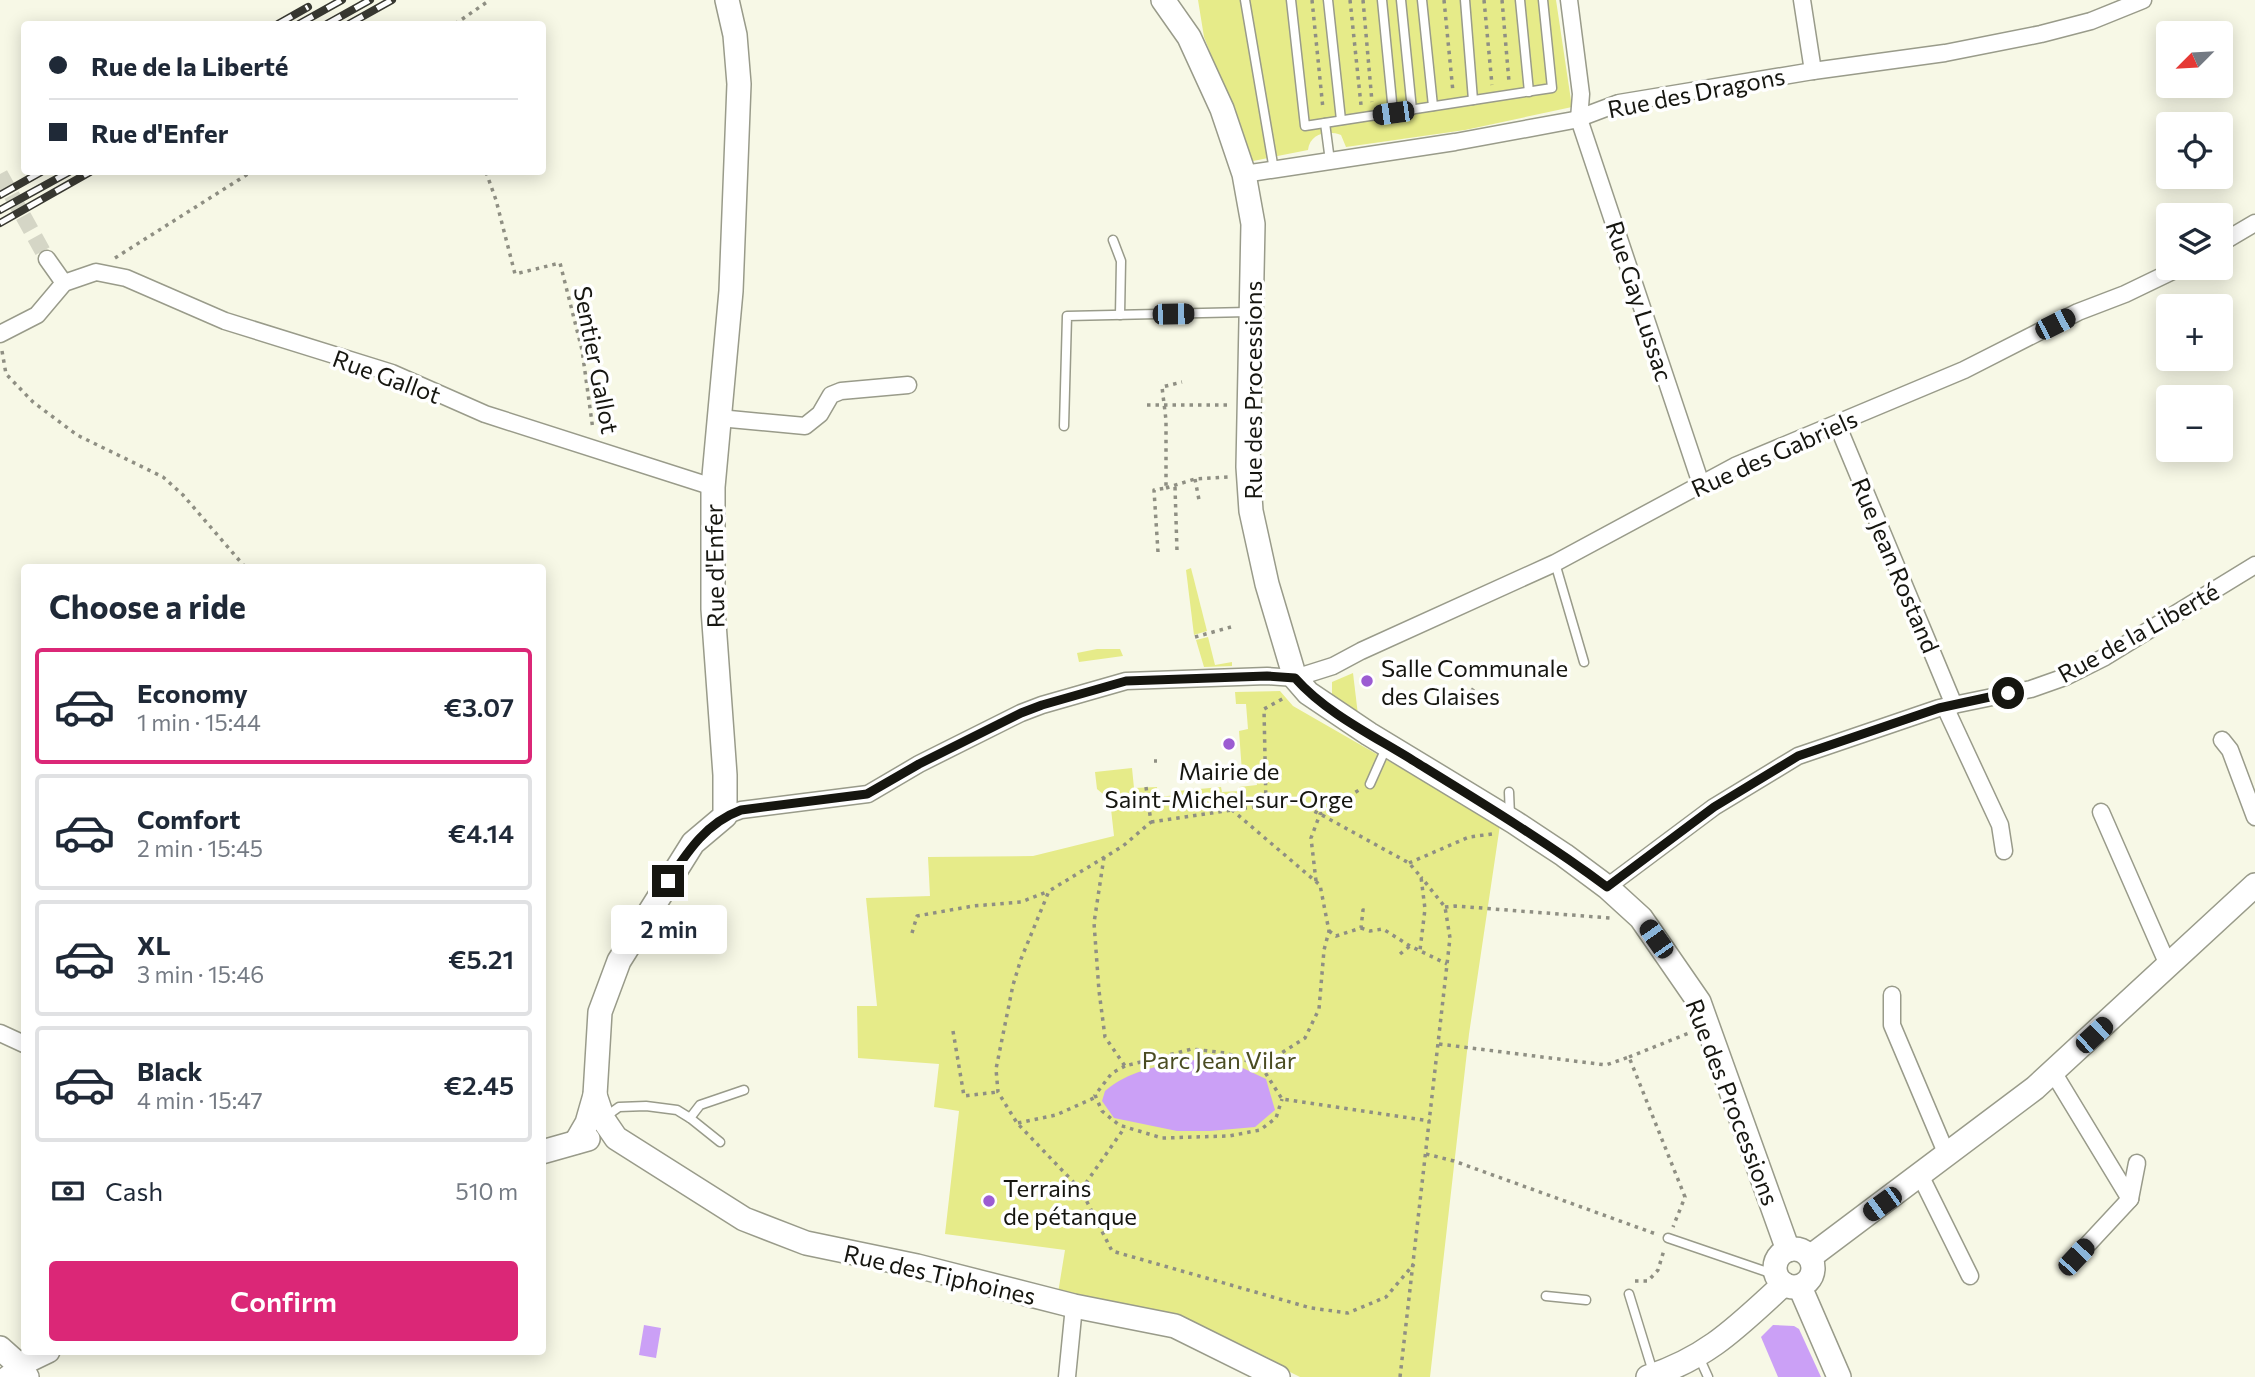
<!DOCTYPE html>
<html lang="en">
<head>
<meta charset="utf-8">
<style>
  body { margin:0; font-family:Commissioner,sans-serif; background:#f2f2f3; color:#1f2937; height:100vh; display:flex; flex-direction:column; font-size:26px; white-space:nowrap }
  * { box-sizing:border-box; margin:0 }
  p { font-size:23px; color:#747a83 }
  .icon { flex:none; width:38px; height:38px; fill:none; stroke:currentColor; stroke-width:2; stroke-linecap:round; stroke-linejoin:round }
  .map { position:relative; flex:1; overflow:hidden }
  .panel { position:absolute; left:21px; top:564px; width:525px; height:791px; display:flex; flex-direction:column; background:#fff; border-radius:7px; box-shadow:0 4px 18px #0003 }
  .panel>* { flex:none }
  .guide { position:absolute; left:21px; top:21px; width:525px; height:154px; border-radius:7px; box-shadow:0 4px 18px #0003; display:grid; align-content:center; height:154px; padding:0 28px; background:#fff }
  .needle { width:46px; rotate:246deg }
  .buttons { position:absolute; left:2156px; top:21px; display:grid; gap:14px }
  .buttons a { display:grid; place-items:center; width:77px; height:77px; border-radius:7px; background:#fff; box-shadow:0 4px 18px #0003; font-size:35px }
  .end { position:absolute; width:32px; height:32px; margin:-16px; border:9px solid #161610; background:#fff; box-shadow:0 0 0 4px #fff }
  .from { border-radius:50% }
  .bubble { position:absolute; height:49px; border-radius:7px; background:#fff; box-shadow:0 4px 18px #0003; font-size:23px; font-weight:600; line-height:49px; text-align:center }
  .car { position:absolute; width:21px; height:42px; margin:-21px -10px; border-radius:9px; box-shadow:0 0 5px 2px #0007; background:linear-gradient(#222 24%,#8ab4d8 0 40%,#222 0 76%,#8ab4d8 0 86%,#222 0) }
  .guide b { display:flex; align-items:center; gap:24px; height:66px; font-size:26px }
  .guide b+b { border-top:2px solid #e0e1e3 }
  .guide i { width:18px; height:18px; background:#1f2937 }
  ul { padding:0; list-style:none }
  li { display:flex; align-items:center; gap:21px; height:116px; margin:0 14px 10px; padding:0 14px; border:4px solid #e0e1e3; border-radius:7px }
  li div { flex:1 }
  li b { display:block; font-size:26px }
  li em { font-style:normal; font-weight:600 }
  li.on { border-color:#db2777 }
  li>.icon { width:63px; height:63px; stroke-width:1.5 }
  h2 { padding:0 28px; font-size:32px; line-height:84px }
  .pay { display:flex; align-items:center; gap:18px; height:77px; padding:0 28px; font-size:26px }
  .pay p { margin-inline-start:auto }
  .cta { display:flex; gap:14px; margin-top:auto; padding:14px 28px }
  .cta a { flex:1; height:80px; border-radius:7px; background:#db2777; color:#fff; font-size:28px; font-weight:600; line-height:80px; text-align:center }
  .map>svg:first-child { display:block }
  .green { fill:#e6eb89 }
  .water { fill:#cba0f6 }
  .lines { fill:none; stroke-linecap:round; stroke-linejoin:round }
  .street-tunnel { stroke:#d5d6c6; stroke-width:16; stroke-dasharray:16 8; stroke-linecap:butt }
  .lane-casing { stroke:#999b8a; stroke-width:11 }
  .street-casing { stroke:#999b8a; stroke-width:19 }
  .secondary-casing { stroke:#999b8a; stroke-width:26 }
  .path { stroke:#8f8f83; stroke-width:3.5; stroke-dasharray:3.5 5; stroke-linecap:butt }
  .lane { stroke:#fff; stroke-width:8 }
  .street { stroke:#fff; stroke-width:16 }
  .secondary { stroke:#fff; stroke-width:23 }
  .rail-casing { stroke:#383831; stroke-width:8 }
  .rail { stroke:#fff; stroke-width:5; stroke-dasharray:16; stroke-linecap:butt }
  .route { stroke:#161610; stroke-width:9 }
  .poi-dot { fill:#9c5cd2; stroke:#fff; stroke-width:2.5 }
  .labels { text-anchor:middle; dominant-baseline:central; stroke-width:7; stroke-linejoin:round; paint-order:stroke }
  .street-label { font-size:24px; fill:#161610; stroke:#fff }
  .poi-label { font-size:24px; fill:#161610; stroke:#fff; text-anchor:start }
  .park-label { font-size:24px; fill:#4a4c21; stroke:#fff }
</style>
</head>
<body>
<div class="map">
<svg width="2255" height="1377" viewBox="0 0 2255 1377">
  <rect width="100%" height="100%" fill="#f7f8e6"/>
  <g class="green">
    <path d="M1198,0h358l16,107 -107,23 -119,17 -5,-12c-13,-5 -31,-2 -33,15l-55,11 -49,-124z"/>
    <polygon points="1191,568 1207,631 1194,635 1186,570"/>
    <polygon points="1208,637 1215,665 1232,662 1232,666 1204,667 1196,640"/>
    <polygon points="1097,649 1120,649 1123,656 1079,662 1077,653"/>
    <polygon points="1353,673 1358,715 1332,695 1332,682"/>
    <polygon points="1280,691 1293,706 1500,825 1469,1034 1430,1377 1300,1377 1179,1316 1058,1293 1065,1250 945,1234 959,1111 934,1107 939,1064 858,1058 857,1006 877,1006 866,898 930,896 928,857 1033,856 1114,836 1110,800 1097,789 1095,772 1132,768 1134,788 1157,787 1158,797 1177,795 1177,791 1221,787 1222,792 1239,791 1239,787 1257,785 1255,772 1242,772 1239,731 1248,729 1246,704 1236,704 1235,692"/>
  </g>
  <g class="water">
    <path d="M1186,1060l42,1 38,18 9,31 -20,17 -45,4h-33l-63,-13 -12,-17 3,-10c23,-20 52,-24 81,-31z"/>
    <polygon points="644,1325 661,1328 656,1358 639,1355"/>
    <polygon points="1773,1325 1794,1326 1799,1329 1821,1377 1778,1377 1761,1337"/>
  </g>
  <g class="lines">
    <polyline class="street-tunnel" points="0,174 47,259"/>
    <defs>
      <g id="lane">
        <polyline points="1245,0 1274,170"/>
        <polyline points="1291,0 1305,126 1552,88 1543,0"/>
        <polyline points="1328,0 1341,120"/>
        <polyline points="1382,0 1393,112"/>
        <polyline points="1401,0 1412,110"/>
        <polyline points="1422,0 1433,106"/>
        <polyline points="1465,0 1473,100"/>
        <polyline points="1520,0 1529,92"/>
        <polyline points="1325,123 1330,161"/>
        <polyline points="1113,240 1121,261 1120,315"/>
        <polyline points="1064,426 1067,316 1248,312"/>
        <polyline points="1555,563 1584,662"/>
        <polyline points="1370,784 1386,748"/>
        <polyline points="1509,792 1510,816"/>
        <polyline points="647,920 718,936"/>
        <polyline points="605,1117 619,1107 646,1106 677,1110 690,1118 720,1142"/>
        <polyline points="690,1118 700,1105 744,1090"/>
        <polyline points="1668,1238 1776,1275"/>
        <polyline points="1629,1294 1653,1372"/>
        <polyline points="1546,1296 1586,1300"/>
        <polyline points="1699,1357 1708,1377"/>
      </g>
      <g id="street">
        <polyline points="1569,0 1581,94 1579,119 1701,484"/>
        <polyline points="1802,0 1813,71"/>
        <polyline points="1244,174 1455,142 1574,120 1619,103 1813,71 1945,53 2041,34 2091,21 2143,0"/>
        <polyline points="2221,243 2255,223"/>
        <polyline points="47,259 64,283"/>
        <polyline points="0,334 37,315 64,283 96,272 126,278 225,321 392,373 485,414 713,487"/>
        <polyline points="719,418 805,426 820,414 831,395 841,391 908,385"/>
        <polyline points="1837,424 1954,705"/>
        <polyline points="1945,707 2000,825 2004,851"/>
        <polyline points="2222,740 2230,750 2255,817"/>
        <polyline points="2101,812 2168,965"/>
        <polyline points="725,816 741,810 868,794 919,764 1021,713 1042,705 1126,681 1267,676 1295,678 1333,666 1361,651 1555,563 1735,466 1964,370 2078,312 2125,294 2179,268"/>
        <polyline points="1607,887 1714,807 1798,756 1939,708 2031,689 2065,677 2105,657 2255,565"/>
        <polyline points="1892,995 1892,1025 1947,1155"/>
        <polyline points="0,1033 24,1044"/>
        <polyline points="2053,1072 2130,1199 2076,1257"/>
        <polyline points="1920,1175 1970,1276"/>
        <polyline points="2130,1199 2137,1163"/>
        <polyline points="3,1377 19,1365"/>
        <polyline points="1067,1377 1074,1306"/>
      </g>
      <g id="secondary">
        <polyline points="1163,0 1189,37 1222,109 1244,174 1253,224 1248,467 1251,511 1267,584 1295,678 1308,693 1369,734 1514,822 1564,855 1607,887 1641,918 1699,1002 1788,1250"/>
        <polyline points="595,1095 603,1119 616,1138 744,1219 806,1243 917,1266 1074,1306 1175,1326 1278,1377"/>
        <polyline points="576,1142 587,1123 595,1095 600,1012 619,961 693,843 725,816 725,775 713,609 713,487 731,291 739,84 735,35 727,0"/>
        <polyline points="542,1152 588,1139"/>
        <circle cx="1794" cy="1268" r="19"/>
        <polyline points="1810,1257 2035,1088 2255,885"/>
        <polyline points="1800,1287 1839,1377"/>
        <polyline points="0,1348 19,1365 27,1377"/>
        <polyline points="19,1365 48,1351"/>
        <path d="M1648,1377c61,-20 90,-51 136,-93"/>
      </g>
    </defs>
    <use href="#lane" class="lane-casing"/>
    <use href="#street" class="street-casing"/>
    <use href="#secondary" class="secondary-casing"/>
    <g class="path">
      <polyline points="1312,0 1323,109"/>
      <polyline points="1350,0 1361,105"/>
      <polyline points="1363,0 1372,102"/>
      <polyline points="1444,0 1453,92"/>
      <polyline points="1484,0 1492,85"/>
      <polyline points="1502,0 1509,82"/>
      <polyline points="455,24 490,0"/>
      <polyline points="486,172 496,200 515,274 560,263 582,350 593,430"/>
      <polyline points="115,258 251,172"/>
      <polyline points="2,351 6,374 33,402 77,435 163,477 183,495 245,567"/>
      <polyline points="1147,405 1229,405"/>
      <polyline points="1195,479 1199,500"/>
      <polyline points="1175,487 1177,551"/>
      <polyline points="1166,488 1195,479 1229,477"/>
      <polyline points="1158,552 1154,490 1166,488 1166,420 1162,387 1182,382"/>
      <polyline points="1195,637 1231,627"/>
      <polyline points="1471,689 1477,693 1495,697"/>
      <polyline points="1154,761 1157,761"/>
      <polyline points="1146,787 1151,822 1123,846 1049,891 1021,959 1013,985 996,1069 998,1092 1017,1123 1081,1190 1112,1251 1311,1308 1348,1313 1386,1297 1414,1264"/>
      <polyline points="1266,805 1292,801 1320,814 1409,863 1421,877 1425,909 1420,950"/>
      <polyline points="1151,822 1266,805 1264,709 1284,698"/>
      <polyline points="1104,857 1094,923 1099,991 1105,1037 1125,1066 1192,1049 1226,1053 1261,1066 1305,1038 1319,1009 1324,950 1329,931 1320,885 1232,810"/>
      <polyline points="1409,863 1469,837 1492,834"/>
      <polyline points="1316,881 1311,838 1320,814 1359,790"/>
      <polyline points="1445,907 1455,906 1610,918"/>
      <polyline points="1361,928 1370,931 1383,929 1410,946 1447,964"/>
      <polyline points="1329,931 1336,936 1361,928 1363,910 1366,911"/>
      <polyline points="912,933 917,916 973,906 1021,902 1049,891"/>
      <polyline points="1400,954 1410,946"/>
      <polyline points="953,1031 964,1096 998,1092"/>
      <polyline points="1439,1044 1606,1065 1629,1057 1685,1197 1673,1227"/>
      <polyline points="1629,1057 1689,1033"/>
      <polyline points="1125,1066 1112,1073 1095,1095 1102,1111 1119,1125 1162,1138 1229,1136 1260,1130 1276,1118 1282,1099"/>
      <polyline points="1261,1066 1282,1099 1430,1121"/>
      <polyline points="1018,1123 1056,1115 1096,1097"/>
      <polyline points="1426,1154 1454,1161 1656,1234"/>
      <polyline points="1081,1190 1125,1127"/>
      <polyline points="1635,1281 1648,1281 1658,1270 1664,1250"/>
      <polyline points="1400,1377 1450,938 1445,907 1421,877"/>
    </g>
    <use href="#lane" class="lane"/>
    <use href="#street" class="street"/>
    <use href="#secondary" class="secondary"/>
    <defs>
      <g id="rail">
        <polyline points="278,24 308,7"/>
        <polyline points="299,24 342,0"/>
        <polyline points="327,24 370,0"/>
        <polyline points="349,24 392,0"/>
        <polyline points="0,195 41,172"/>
        <polyline points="0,210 69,172"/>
        <polyline points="0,223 90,172"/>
      </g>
    </defs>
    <use href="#rail" class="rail-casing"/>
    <use href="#rail" class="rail"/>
  </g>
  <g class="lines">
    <path class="route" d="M668,881c20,-30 38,-58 73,-71l126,-16 52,-30 102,-51 21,-8 84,-24 141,-5 28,2c32,36 79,58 119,83 65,40 131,80 193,126l107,-80 84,-51 141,-48 69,-15"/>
  </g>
  <g class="poi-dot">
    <circle cx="1367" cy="681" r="7"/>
    <circle cx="1229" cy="744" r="7"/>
    <circle cx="989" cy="1201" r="7"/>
  </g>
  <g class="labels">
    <g class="street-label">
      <text transform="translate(1696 92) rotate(-11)">Rue des Dragons</text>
      <text transform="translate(1640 301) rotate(72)">Rue Gay Lussac</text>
      <text transform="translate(597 360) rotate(79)">Sentier Gallot</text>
      <text transform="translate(387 376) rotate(20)">Rue Gallot</text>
      <text transform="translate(1252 390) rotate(-90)">Rue des Processions</text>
      <text transform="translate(1774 453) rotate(-24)">Rue des Gabriels</text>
      <text transform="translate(1896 565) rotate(67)">Rue Jean Rostand</text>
      <text transform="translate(714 566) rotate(-91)">Rue d'Enfer</text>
      <text transform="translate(2138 632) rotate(-29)">Rue de la Liberté</text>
      <text transform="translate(1733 1102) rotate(69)">Rue des Processions</text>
      <text transform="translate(940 1274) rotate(13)">Rue des Tiphoines</text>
    </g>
    <g class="poi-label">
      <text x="1381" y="667">Salle Communale<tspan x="1381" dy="28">des Glaises</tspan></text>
      <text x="1229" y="770" text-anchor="middle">Mairie de<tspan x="1229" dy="28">Saint-Michel-sur-Orge</tspan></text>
      <text x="1003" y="1187">Terrains<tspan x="1003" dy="28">de pétanque</tspan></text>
    </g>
    <g class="park-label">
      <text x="1219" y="1059">Parc Jean Vilar</text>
    </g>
  </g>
</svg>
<div class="buttons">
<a><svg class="needle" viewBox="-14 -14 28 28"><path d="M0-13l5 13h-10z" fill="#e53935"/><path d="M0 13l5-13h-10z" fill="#747a83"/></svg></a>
<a><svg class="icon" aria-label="locate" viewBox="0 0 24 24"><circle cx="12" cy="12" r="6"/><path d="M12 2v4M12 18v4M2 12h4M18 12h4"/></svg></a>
<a><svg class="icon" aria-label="layers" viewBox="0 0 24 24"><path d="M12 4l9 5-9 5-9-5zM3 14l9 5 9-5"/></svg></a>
<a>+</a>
<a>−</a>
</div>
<i class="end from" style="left:2008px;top:693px"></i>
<i class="end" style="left:668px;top:881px"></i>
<div class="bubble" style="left:611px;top:905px;width:116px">2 min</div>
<i class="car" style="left:1393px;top:113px;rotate:262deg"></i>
<i class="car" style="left:1173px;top:314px;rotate:89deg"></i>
<i class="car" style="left:2055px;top:324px;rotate:63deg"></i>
<i class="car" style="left:1656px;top:939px;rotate:325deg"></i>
<i class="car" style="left:2094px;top:1035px;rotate:47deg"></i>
<i class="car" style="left:1882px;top:1204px;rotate:234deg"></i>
<i class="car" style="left:2076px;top:1257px;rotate:43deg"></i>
<div class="guide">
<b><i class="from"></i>Rue de la Liberté</b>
<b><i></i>Rue d'Enfer</b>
</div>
<section class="panel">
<h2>Choose a ride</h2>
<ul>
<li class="on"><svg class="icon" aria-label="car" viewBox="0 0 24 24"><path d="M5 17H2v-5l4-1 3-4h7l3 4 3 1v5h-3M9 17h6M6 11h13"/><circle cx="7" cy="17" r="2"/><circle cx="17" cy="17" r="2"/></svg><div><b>Economy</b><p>1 min · 15:44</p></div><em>€3.07</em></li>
<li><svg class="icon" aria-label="car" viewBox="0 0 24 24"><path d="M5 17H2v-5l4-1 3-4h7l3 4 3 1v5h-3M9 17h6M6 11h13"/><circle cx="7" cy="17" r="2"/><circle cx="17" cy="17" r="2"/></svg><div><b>Comfort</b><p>2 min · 15:45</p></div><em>€4.14</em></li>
<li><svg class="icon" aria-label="car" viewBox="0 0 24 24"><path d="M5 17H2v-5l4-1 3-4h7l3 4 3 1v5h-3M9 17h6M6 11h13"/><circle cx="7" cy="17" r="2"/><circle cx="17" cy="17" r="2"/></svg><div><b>XL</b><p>3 min · 15:46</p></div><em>€5.21</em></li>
<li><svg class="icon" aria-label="car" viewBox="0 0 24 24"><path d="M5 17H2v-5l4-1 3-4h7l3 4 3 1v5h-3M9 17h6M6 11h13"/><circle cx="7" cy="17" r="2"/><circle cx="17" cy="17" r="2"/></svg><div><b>Black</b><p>4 min · 15:47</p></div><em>€2.45</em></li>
</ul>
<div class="pay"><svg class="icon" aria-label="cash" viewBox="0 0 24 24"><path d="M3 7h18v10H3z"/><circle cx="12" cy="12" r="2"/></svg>Cash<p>510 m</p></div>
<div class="cta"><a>Confirm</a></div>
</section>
</div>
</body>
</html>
